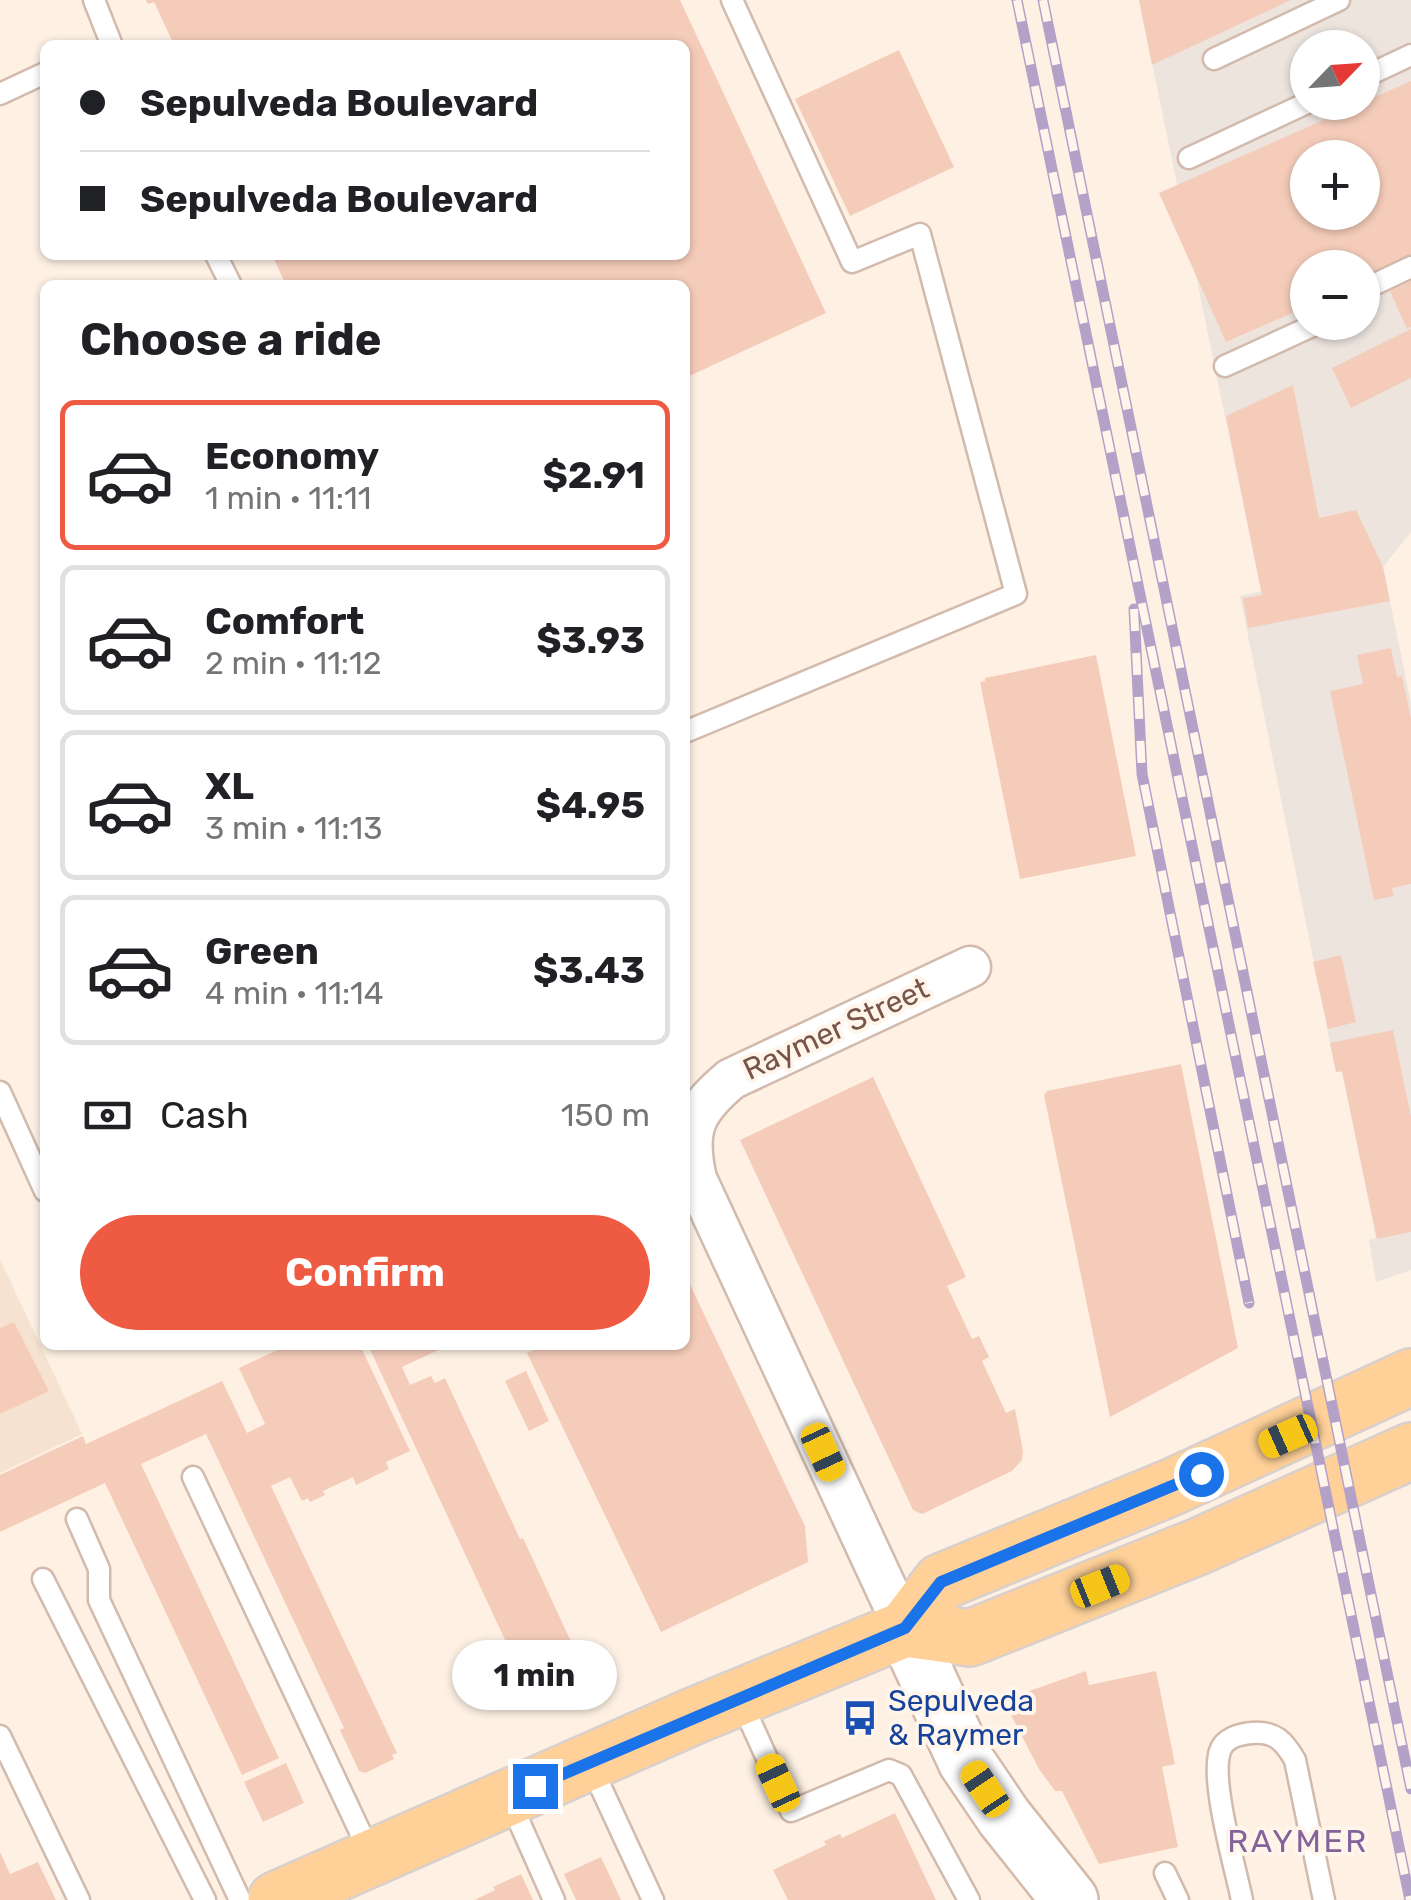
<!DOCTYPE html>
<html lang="en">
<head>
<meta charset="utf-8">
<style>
  body { margin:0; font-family:Rubik,sans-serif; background:#f6f6f6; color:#202124; height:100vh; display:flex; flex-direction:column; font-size:38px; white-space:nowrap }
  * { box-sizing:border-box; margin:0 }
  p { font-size:32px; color:#757577 }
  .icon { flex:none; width:55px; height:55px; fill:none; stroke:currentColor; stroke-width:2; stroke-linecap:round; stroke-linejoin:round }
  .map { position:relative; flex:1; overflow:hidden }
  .details { position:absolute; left:40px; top:280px; width:650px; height:1070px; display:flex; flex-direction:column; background:#fff; border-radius:15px; box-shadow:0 2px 8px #0004 }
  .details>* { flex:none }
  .hud { position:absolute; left:40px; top:40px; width:650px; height:220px; border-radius:15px; box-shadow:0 2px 8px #0004; display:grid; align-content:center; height:220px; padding:0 40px; background:#fff }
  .needle { width:65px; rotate:65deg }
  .controls { position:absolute; left:1290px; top:30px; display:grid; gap:20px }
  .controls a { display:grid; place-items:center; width:90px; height:90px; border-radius:50%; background:#fff; box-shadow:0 2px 8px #0004; font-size:50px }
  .end { position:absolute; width:45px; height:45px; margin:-22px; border:12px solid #1a73e8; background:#fff; box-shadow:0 0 0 5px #fff }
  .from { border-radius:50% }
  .bubble { position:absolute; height:70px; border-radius:35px; background:#fff; box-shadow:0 2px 8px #0004; font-size:32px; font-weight:700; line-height:70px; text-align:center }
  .car { position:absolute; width:30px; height:60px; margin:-30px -15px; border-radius:12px; box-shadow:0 0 8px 2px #0007; background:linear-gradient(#f5c518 24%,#345 0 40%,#f5c518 0 76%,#345 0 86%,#f5c518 0) }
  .hud b { display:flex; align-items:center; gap:35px; height:95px; font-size:38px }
  .hud b+b { border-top:2px solid #e0e0e0 }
  .hud i { width:25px; height:25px; background:#202124 }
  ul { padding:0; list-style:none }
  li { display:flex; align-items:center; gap:30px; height:150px; margin:0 20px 15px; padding:0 20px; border:5px solid #e0e0e0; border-radius:15px }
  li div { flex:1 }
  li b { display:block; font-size:38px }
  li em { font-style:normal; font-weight:700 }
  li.selected { border-color:#ee5a42 }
  li>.icon { width:90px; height:90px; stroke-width:1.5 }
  h2 { padding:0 40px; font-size:45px; line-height:120px }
  .pay { display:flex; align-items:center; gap:25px; height:110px; padding:0 40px; font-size:38px }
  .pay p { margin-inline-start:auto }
  .cta { display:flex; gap:20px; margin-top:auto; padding:20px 40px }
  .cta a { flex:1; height:115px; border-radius:60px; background:#ee5a42; color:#fff; font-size:40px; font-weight:700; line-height:115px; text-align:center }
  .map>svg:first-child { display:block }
  .residential { fill:#f6e2d1 }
  .industrial { fill:#ede4de; fill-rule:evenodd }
  .building { fill:#f5ccba; fill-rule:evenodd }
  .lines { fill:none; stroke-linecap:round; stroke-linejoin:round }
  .lane-casing { stroke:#d2baac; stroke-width:25 }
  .street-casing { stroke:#d2baac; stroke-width:45 }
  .secondary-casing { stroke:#d5b9a9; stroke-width:60 }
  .primary-casing { stroke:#d9cfcc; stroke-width:60 }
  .lane { stroke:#fff; stroke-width:20 }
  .street { stroke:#fff; stroke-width:40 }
  .secondary { stroke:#fff; stroke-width:55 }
  .primary { stroke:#ffd199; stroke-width:55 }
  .rail-casing { stroke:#b3a1c8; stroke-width:11 }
  .rail { stroke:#fff5eb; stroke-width:8; stroke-dasharray:22; stroke-linecap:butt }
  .route { stroke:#1a73e8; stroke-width:12 }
  .labels { text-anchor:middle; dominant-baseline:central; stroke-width:8; stroke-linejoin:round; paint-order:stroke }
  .street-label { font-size:30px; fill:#775548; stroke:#fff5eb }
  .transit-label { font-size:30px; fill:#164399; stroke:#fff5eb; text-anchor:start }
  .neighbourhood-label { font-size:32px; letter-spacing:2.5px; fill:#84639b; stroke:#fff5eb }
</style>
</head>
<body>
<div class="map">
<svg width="1411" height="1900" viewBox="0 0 1411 1900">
  <rect width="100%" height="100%" fill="#fef1e4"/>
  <polygon class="residential" points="0,1259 82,1434 0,1473"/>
  <path class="industrial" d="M1139,0h272v532l-28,35 28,136v567l-35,12 -7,-42 7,-2 -34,-166h-6l-96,-476 21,-5zM1308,48h54v54h-54zM1308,158h54v54h-54zM1308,268h54v54h-54z"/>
  <g class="building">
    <polygon points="146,0 680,0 826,313 685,378 685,285 286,285 272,255 685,255 685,45 174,45 154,2 148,4"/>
    <polygon points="1139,0 1291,0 1152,65"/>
    <polygon points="899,50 954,167 850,216 795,99"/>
    <path d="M1411,81v179l-49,21v-13h-54v38l-82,36 -67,-149zM1308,158h54v54h-54z"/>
    <polygon points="1411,281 1411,327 1407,329 1390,291"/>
    <polygon points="1411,329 1411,378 1351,408 1332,368"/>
    <polygon points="1293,385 1319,518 1356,510 1383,567 1390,601 1248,628 1243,598 1262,595 1226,416"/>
    <polygon points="1391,648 1397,677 1402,676 1411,718 1411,884 1392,888 1394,896 1374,900 1330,691 1363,684 1357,655"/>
    <polygon points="1096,655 1136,856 1020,879 980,682 985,681 985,678"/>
    <polygon points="1341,955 1356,1022 1328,1029 1313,962"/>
    <polygon points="1393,1030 1411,1117 1411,1232 1377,1239 1342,1071 1336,1072 1330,1043"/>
    <polygon points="1181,1064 1238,1348 1110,1417 1044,1095 1047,1091"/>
    <polygon points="873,1077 966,1277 947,1286 972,1339 979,1336 989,1357 982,1361 1006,1413 1015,1409 1023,1451 1022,1460 1012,1471 922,1514 913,1510 740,1140"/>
    <polygon points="685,1274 805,1526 808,1562 661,1632 527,1353 544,1345 685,1345"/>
    <polygon points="14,1322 49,1391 0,1414 0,1328"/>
    <polygon points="288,1345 360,1345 410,1451 386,1462 389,1469 356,1485 353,1477 323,1491 325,1495 310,1502 308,1498 302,1501 290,1477 271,1486 397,1753 392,1755 394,1759 365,1773 359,1771 340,1730 344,1728 206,1434 141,1464 279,1758 242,1775 105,1483 0,1532 0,1475 83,1436 86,1444 222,1381 247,1433 265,1424 239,1368"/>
    <polygon points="368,1345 449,1345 402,1367 410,1385 431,1376 435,1383 445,1378 520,1539 523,1538 573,1646 576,1644 587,1669 531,1696"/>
    <polygon points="526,1371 549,1421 529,1431 505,1381"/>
    <polygon points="1086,1671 1089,1685 1156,1671 1175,1764 1162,1767 1178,1847 1099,1864 1062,1791 1055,1791 1039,1769 1011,1715 1018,1708 1018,1695"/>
    <polygon points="286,1763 304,1803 263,1822 244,1782"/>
    <polygon points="895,1813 936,1900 788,1900 773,1870 826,1845 824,1841 840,1834 842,1838"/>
    <polygon points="0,1852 10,1874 38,1862 56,1900 0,1900"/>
    <polygon points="601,1857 621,1900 576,1900 564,1874"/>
    <polygon points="521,1874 533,1900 474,1900 495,1890 493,1887"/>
  </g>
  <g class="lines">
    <defs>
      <g id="lane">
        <polyline points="94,0 111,43"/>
        <polyline points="1214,59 1339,0"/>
        <polyline points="1362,78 1411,55"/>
        <polyline points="0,94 45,73"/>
        <polyline points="1189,158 1309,102"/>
        <polyline points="216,255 231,285"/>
        <polyline points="1362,299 1369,287 1411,267"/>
        <polyline points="1225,366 1321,322"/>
        <polyline points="685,732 1016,594 920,234 852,262 732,0"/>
        <polyline points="0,1092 45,1191"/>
        <polyline points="193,1477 371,1855"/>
        <polyline points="77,1519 99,1569 99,1600 240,1900"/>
        <polyline points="43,1579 205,1900"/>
        <polyline points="740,1699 791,1811 889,1770 901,1775 969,1900"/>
        <polyline points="0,1736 79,1900"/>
        <polyline points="590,1764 653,1900"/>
        <polyline points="509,1799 554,1900"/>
        <polyline points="1165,1873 1178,1900"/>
        <path d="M1242,1900c-7,-34 -32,-119 -22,-149 4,-13 20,-17 32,-18 23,-2 32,8 43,27l29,140"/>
      </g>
      <path id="street" d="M905,1629l-209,-450c-11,-49 -3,-68 35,-100l239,-112"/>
      <polyline id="secondary" points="905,1629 966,1761 1004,1817 1070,1900"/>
      <g id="primary">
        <polyline points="905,1629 970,1638 1197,1547 1411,1451"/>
        <polyline points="276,1900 696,1715 905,1629 941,1582 1172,1487 1411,1377"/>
      </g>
    </defs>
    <use href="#lane" class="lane-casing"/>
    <use href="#street" class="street-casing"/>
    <use href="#secondary" class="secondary-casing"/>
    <use href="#primary" class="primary-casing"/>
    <use href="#lane" class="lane"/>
    <use href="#street" class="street"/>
    <use href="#secondary" class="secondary"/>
    <use href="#primary" class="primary"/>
    <defs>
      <g id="rail">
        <polyline points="1017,0 1410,1900"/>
        <polyline points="1043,0 1411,1789"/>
        <polyline points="1134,609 1142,774 1249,1303"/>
      </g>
    </defs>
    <use href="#rail" class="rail-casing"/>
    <use href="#rail" class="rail"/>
  </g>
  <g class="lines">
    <polyline class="route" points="535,1786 905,1628 941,1582 1201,1474"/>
  </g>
  <defs>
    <symbol id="bus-bare" viewBox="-9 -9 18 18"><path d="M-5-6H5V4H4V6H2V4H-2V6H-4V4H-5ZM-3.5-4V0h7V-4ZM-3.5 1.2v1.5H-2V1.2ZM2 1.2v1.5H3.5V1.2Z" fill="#1a4fb4" stroke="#fff5eb" stroke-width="2.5" paint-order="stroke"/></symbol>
  </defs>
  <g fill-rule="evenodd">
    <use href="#bus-bare" x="835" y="1693" width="50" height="50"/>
  </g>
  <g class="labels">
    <g class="street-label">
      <text transform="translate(836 1029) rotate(-25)">Raymer Street</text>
    </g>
    <g class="transit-label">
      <text x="888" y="1701">Sepulveda<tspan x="888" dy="34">&amp; Raymer</tspan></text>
    </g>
    <g class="neighbourhood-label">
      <text x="1298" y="1841">RAYMER</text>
    </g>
  </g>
</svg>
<div class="controls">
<a><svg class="needle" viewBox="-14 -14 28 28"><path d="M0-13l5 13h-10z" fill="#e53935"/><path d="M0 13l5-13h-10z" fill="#757577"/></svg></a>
<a>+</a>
<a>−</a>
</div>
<i class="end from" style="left:1201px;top:1474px"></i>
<i class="end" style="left:535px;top:1786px"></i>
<div class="bubble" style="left:452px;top:1640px;width:165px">1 min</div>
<i class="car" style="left:1288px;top:1436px;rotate:246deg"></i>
<i class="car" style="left:823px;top:1452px;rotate:155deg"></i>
<i class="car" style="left:1100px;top:1586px;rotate:68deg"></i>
<i class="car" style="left:778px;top:1783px;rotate:335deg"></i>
<i class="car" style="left:985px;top:1789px;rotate:326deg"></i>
<div class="hud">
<b><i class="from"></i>Sepulveda Boulevard</b>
<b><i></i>Sepulveda Boulevard</b>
</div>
<section class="details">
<h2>Choose a ride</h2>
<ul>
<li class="selected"><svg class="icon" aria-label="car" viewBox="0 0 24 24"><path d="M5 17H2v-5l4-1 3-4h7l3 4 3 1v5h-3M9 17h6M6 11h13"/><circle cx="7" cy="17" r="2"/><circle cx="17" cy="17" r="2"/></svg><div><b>Economy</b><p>1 min · 11:11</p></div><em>$2.91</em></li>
<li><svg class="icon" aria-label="car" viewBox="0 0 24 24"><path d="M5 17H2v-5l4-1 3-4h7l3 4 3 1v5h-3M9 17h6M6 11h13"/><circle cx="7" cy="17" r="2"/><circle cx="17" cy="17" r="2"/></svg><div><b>Comfort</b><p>2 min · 11:12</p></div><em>$3.93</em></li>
<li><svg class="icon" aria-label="car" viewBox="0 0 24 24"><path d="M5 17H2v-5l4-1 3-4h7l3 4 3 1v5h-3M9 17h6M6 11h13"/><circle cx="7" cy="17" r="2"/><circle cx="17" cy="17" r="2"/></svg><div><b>XL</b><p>3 min · 11:13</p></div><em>$4.95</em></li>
<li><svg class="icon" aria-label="car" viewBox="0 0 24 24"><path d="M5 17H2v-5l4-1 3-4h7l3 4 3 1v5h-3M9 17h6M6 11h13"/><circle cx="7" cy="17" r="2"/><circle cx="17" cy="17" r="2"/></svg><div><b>Green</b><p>4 min · 11:14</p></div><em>$3.43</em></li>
</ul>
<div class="pay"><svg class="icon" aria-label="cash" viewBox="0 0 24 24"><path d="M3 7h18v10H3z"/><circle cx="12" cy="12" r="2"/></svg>Cash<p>150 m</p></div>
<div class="cta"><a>Confirm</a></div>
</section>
</div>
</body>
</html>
